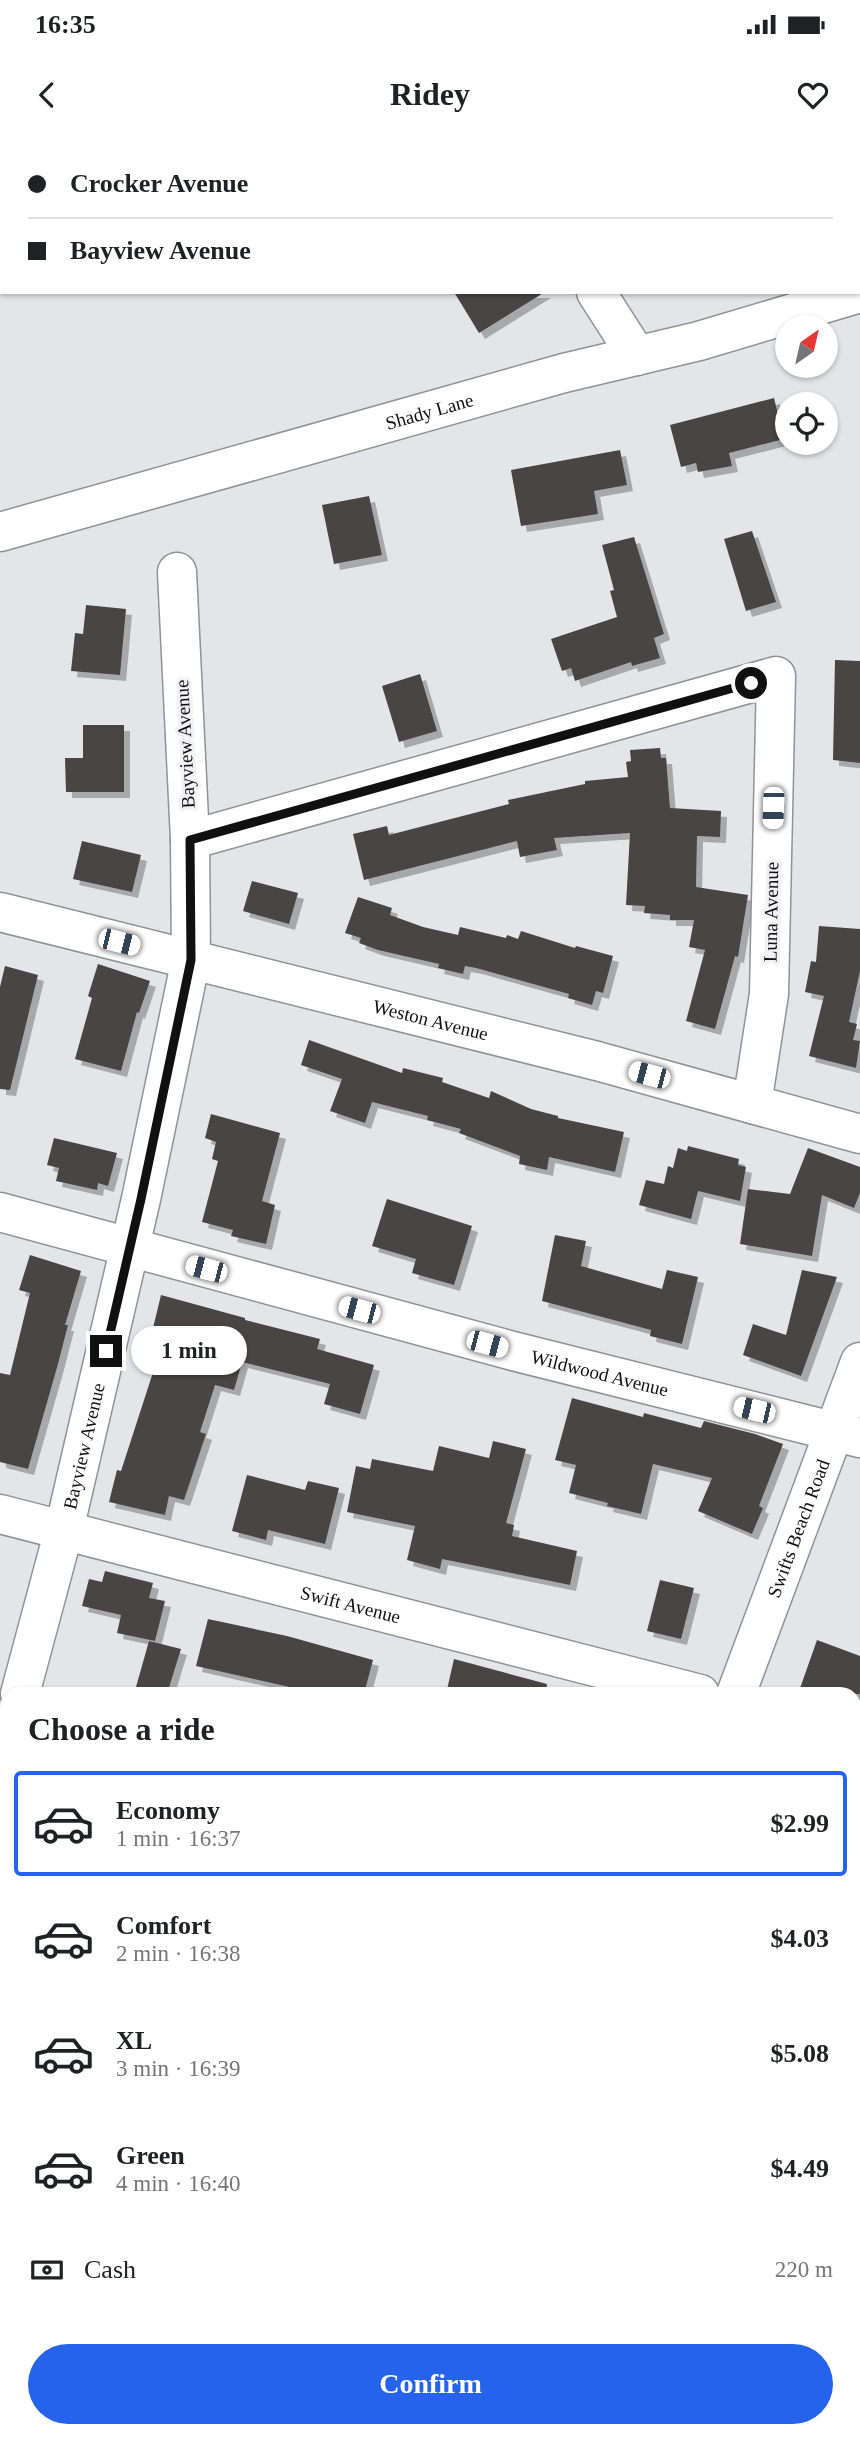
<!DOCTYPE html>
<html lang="en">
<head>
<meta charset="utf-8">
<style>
  body { margin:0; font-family:"Times New Roman",serif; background:#f6f6f6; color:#202124; height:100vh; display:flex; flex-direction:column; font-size:26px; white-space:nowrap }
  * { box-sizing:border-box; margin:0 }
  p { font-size:23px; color:#757577 }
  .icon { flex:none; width:38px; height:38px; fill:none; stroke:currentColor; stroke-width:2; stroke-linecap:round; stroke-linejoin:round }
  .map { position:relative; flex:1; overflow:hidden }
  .details { position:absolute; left:0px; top:1547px; width:861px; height:751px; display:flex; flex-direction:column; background:#fff; border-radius:21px 21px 0 0; box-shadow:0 2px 5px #0004 }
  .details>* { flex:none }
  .banner { position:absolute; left:0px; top:0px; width:861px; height:154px; box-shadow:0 2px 5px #0004; display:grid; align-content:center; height:154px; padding:0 28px; background:#fff }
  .needle { width:46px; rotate:34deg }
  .fabs { position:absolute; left:775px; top:175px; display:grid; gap:14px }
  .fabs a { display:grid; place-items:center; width:63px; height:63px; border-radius:50%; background:#fff; box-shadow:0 2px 5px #0004; font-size:35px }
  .end { position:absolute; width:32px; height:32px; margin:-16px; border:9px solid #101011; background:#fff; box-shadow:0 0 0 4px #fff }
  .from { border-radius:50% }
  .bubble { position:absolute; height:49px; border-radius:24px; background:#fff; box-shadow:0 2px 5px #0004; font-size:23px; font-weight:800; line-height:49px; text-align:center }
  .car { position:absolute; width:21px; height:42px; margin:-21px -10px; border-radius:9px; box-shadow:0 0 5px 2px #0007; background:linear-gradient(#fff 24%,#345 0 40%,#fff 0 76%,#345 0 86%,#fff 0) }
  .banner b { display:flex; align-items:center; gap:24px; height:66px; font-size:26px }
  .banner b+b { border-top:2px solid #e0e0e0 }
  .banner i { width:18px; height:18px; background:#202124 }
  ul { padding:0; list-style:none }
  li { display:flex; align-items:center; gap:21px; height:105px; margin:0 14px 10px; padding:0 14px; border:4px solid transparent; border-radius:7px }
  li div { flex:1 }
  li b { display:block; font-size:26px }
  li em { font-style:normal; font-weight:800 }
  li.active { border-color:#2563eb }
  li>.icon { width:63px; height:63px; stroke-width:1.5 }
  h2 { padding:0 28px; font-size:32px; line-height:84px }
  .pay { display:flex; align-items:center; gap:18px; height:77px; padding:0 28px; font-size:26px }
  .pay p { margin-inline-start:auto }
  .button { display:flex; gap:14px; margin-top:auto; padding:14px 28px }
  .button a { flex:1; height:80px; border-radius:42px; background:#2563eb; color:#fff; font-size:28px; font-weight:800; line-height:80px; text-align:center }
  .status { display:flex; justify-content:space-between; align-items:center; height:49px; padding:0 35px; background:#fff; direction:ltr }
  .status svg { height:19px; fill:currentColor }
  header { display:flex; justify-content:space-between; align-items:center; height:91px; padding:0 28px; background:#fff; font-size:32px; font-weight:800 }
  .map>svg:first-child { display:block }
  .building { fill:#484544; filter:url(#shadow) }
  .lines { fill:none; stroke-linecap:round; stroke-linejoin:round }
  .minor-casing { stroke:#919295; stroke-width:41 }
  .minor { stroke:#fff; stroke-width:38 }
  .route { stroke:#101011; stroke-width:9 }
  .labels { text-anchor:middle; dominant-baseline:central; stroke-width:7; stroke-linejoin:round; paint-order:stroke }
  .street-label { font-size:19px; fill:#101011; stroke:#f2f2f5 }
</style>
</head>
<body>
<div class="status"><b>16:35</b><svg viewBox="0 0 49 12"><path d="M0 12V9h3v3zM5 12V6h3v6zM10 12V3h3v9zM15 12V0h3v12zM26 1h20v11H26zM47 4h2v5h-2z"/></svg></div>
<header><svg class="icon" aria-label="back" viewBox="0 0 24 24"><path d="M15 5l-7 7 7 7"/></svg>Ridey<svg class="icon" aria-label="heart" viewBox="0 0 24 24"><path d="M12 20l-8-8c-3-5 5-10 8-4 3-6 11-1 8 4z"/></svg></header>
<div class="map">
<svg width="860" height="2297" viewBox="0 0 860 2297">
  <defs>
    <filter id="shadow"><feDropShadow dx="6" dy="6" stdDeviation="0" flood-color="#0004"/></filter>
  </defs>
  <rect width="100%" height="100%" fill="#e4e5e8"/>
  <g class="building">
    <polygon points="454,152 545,152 479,193"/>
    <polygon points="774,258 784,299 729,313 732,326 698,332 696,323 681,327 670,285"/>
    <polygon points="620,310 627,345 594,351 598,374 521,386 511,330"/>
    <polygon points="369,356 382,415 334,424 322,365"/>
    <polygon points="752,391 776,462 746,471 724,399"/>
    <polygon points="634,397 664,494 654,498 660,518 632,526 631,522 575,541 571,528 562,531 551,499 617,477 610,451 614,450 602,405"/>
    <polygon points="86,465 126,469 120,535 71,531 75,493 83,494"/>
    <polygon points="835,520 860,521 860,623 833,620"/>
    <polygon points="420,534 437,591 399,602 382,546"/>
    <polygon points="83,585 124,585 124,652 66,652 65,618 83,618"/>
    <polygon points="660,608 661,618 666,618 670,668 721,671 720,697 697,696 696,747 748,755 738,817 735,816 715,889 686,881 705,810 689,807 694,780 670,780 670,775 644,773 645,766 626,765 630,693 554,698 557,710 520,717 517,701 364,740 353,694 387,686 389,695 509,664 508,660 585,644 585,641 628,637 626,622 631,621 630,610"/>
    <polygon points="82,701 141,715 132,752 73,739"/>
    <polygon points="252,741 298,753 289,784 243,771"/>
    <polygon points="358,757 392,768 390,775 423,787 458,795 460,787 506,798 507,795 518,799 521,791 575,808 576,806 613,816 603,853 596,851 592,865 568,858 569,854 476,828 465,826 463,834 438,828 439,824 378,810 359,803 361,798 345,793"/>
    <polygon points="819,786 860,789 860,831 849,882 857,884 853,900 860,901 856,928 809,916 824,856 805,852 811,821 816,822"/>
    <polygon points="98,824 150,841 139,873 137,872 121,931 75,919 92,858 88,856"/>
    <polygon points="5,826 38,835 10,950 0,949 0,847"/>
    <polygon points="309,900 402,933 403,928 443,938 442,942 489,958 491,951 531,969 558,976 558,978 624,992 615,1032 549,1017 547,1030 519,1024 520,1016 459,993 461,989 427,980 428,976 372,962 365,983 330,971 342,939 301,925"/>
    <polygon points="211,974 280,993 262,1061 275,1065 266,1104 231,1096 233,1090 202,1082 218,1021 212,1019 216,1002 205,998"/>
    <polygon points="54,998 117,1013 108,1046 98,1043 97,1050 56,1041 59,1028 47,1025"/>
    <polygon points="688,1006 739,1019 738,1025 746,1027 740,1061 698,1051 691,1079 639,1065 646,1040 664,1044 668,1026 673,1028 678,1008 687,1011"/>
    <polygon points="808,1008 860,1027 860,1053 854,1068 822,1055 812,1116 740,1104 748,1049 790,1054"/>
    <polygon points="387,1059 472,1086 454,1145 412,1133 416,1119 372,1106"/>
    <polygon points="555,1095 586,1101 581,1126 662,1149 667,1130 698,1137 682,1204 650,1196 651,1190 542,1161"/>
    <polygon points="30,1115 81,1131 65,1185 68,1185 58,1224 28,1329 0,1322 0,1233 10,1235 30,1153 19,1150"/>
    <polygon points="802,1130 837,1137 801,1236 743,1215 753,1184 786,1195"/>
    <polygon points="161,1155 245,1178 245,1180 320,1199 317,1209 374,1225 360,1274 324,1264 330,1244 242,1222 234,1250 215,1245 200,1292 206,1294 184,1360 169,1356 165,1375 109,1362 117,1330 121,1331 157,1220 146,1217"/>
    <polygon points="572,1258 643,1277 644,1273 701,1288 704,1281 755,1294 783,1304 759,1366 763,1368 752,1394 698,1371 712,1338 653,1324 641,1374 607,1366 608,1363 569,1353 576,1325 555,1320"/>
    <polygon points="493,1301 526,1309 506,1383 514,1385 512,1396 577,1411 570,1445 442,1419 440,1429 407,1420 415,1386 347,1372 356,1326 370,1329 372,1319 433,1331 439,1306 489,1318"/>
    <polygon points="247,1335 305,1350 308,1341 339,1348 325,1404 268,1390 266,1400 232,1391"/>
    <polygon points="105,1431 153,1443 149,1458 165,1461 155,1501 117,1493 121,1475 82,1466 89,1439 102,1442"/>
    <polygon points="660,1440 694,1448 681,1499 647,1491"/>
    <polygon points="208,1479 287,1496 373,1520 364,1554 321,1554 196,1526"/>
    <polygon points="817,1500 860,1516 860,1554 798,1554"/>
    <polygon points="149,1501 181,1509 167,1554 136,1547"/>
    <polygon points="454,1519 547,1544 546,1554 446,1554"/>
  </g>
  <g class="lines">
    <defs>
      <g id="minor">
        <polyline points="494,0 495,2"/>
        <polyline points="596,152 637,216"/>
        <path id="s1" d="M0,392l564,-159 135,-32 161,-48"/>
        <polyline points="190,700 776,536 769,854 752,964"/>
        <path id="s2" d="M0,772l597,149 263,73"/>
        <path id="s3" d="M0,1072l513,139 347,87"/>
        <path id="s4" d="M0,1374l700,180"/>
        <path id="s5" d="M20,1554l44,-164 77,-331 50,-240 -1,-119 -13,-268"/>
        <path id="s6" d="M736,1554l124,-332"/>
        <polyline points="0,1630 7,1604"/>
        <polyline points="0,1669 7,1671"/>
        <polyline points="0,1977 7,1979"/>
        <polyline points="854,2145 860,2147"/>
        <polyline points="582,2291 599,2297"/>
        <polyline points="460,2297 462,2291"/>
        <polyline points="676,2297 679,2291"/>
      </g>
    </defs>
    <use href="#minor" class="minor-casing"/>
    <use href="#minor" class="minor"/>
  </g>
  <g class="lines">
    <polyline class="route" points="106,1211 141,1059 191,820 190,700 751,543"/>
  </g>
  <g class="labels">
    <g class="street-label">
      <text stroke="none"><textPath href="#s1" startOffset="446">Shady Lane</textPath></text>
      <text transform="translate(185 604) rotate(-93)">Bayview Avenue</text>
      <text transform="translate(771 772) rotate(-89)">Luna Avenue</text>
      <text stroke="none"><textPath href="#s2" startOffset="444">Weston Avenue</textPath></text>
      <text stroke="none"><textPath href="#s3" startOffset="621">Wildwood Avenue</textPath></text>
      <text stroke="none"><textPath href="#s5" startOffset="256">Bayview Avenue</textPath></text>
      <text stroke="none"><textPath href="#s6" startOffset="177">Swifts Beach Road</textPath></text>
      <text stroke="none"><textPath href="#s4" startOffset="362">Swift Avenue</textPath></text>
    </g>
  </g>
</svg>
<div class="fabs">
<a><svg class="needle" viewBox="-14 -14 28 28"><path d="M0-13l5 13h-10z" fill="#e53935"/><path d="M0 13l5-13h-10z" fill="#757577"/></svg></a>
<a><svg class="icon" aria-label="locate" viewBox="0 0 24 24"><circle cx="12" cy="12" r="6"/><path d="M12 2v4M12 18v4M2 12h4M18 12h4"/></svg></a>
</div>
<i class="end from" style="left:751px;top:543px"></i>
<i class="end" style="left:106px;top:1211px"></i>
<div class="bubble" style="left:131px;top:1186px;width:116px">1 min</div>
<i class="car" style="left:773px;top:668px;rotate:182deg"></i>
<i class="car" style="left:119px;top:802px;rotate:104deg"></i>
<i class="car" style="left:649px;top:935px;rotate:285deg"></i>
<i class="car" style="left:206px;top:1129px;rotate:285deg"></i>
<i class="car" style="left:359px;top:1170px;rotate:285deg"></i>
<i class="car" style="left:487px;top:1204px;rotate:105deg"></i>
<i class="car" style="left:754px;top:1270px;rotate:283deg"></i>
<div class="banner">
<b><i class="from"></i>Crocker Avenue</b>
<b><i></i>Bayview Avenue</b>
</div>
<section class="details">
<h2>Choose a ride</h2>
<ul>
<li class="active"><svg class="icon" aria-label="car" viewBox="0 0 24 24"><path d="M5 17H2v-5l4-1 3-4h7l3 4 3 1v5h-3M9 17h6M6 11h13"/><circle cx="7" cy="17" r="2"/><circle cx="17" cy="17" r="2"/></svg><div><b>Economy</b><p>1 min · 16:37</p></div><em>$2.99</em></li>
<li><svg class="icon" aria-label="car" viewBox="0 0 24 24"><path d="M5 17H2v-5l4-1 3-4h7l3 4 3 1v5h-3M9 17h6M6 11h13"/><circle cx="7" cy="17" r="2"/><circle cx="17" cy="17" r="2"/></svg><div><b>Comfort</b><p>2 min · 16:38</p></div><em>$4.03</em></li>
<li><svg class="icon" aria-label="car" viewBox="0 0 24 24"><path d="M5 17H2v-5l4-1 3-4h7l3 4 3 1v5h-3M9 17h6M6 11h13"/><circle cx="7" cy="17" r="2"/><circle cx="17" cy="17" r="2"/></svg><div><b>XL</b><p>3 min · 16:39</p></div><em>$5.08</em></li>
<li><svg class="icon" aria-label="car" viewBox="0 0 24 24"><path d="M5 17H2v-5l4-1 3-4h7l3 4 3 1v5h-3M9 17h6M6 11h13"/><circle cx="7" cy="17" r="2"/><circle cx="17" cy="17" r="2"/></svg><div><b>Green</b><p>4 min · 16:40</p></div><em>$4.49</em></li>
</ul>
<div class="pay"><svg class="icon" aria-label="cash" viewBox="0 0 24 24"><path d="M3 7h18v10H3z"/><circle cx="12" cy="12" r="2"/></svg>Cash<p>220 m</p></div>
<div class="button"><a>Confirm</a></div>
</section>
</div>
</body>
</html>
